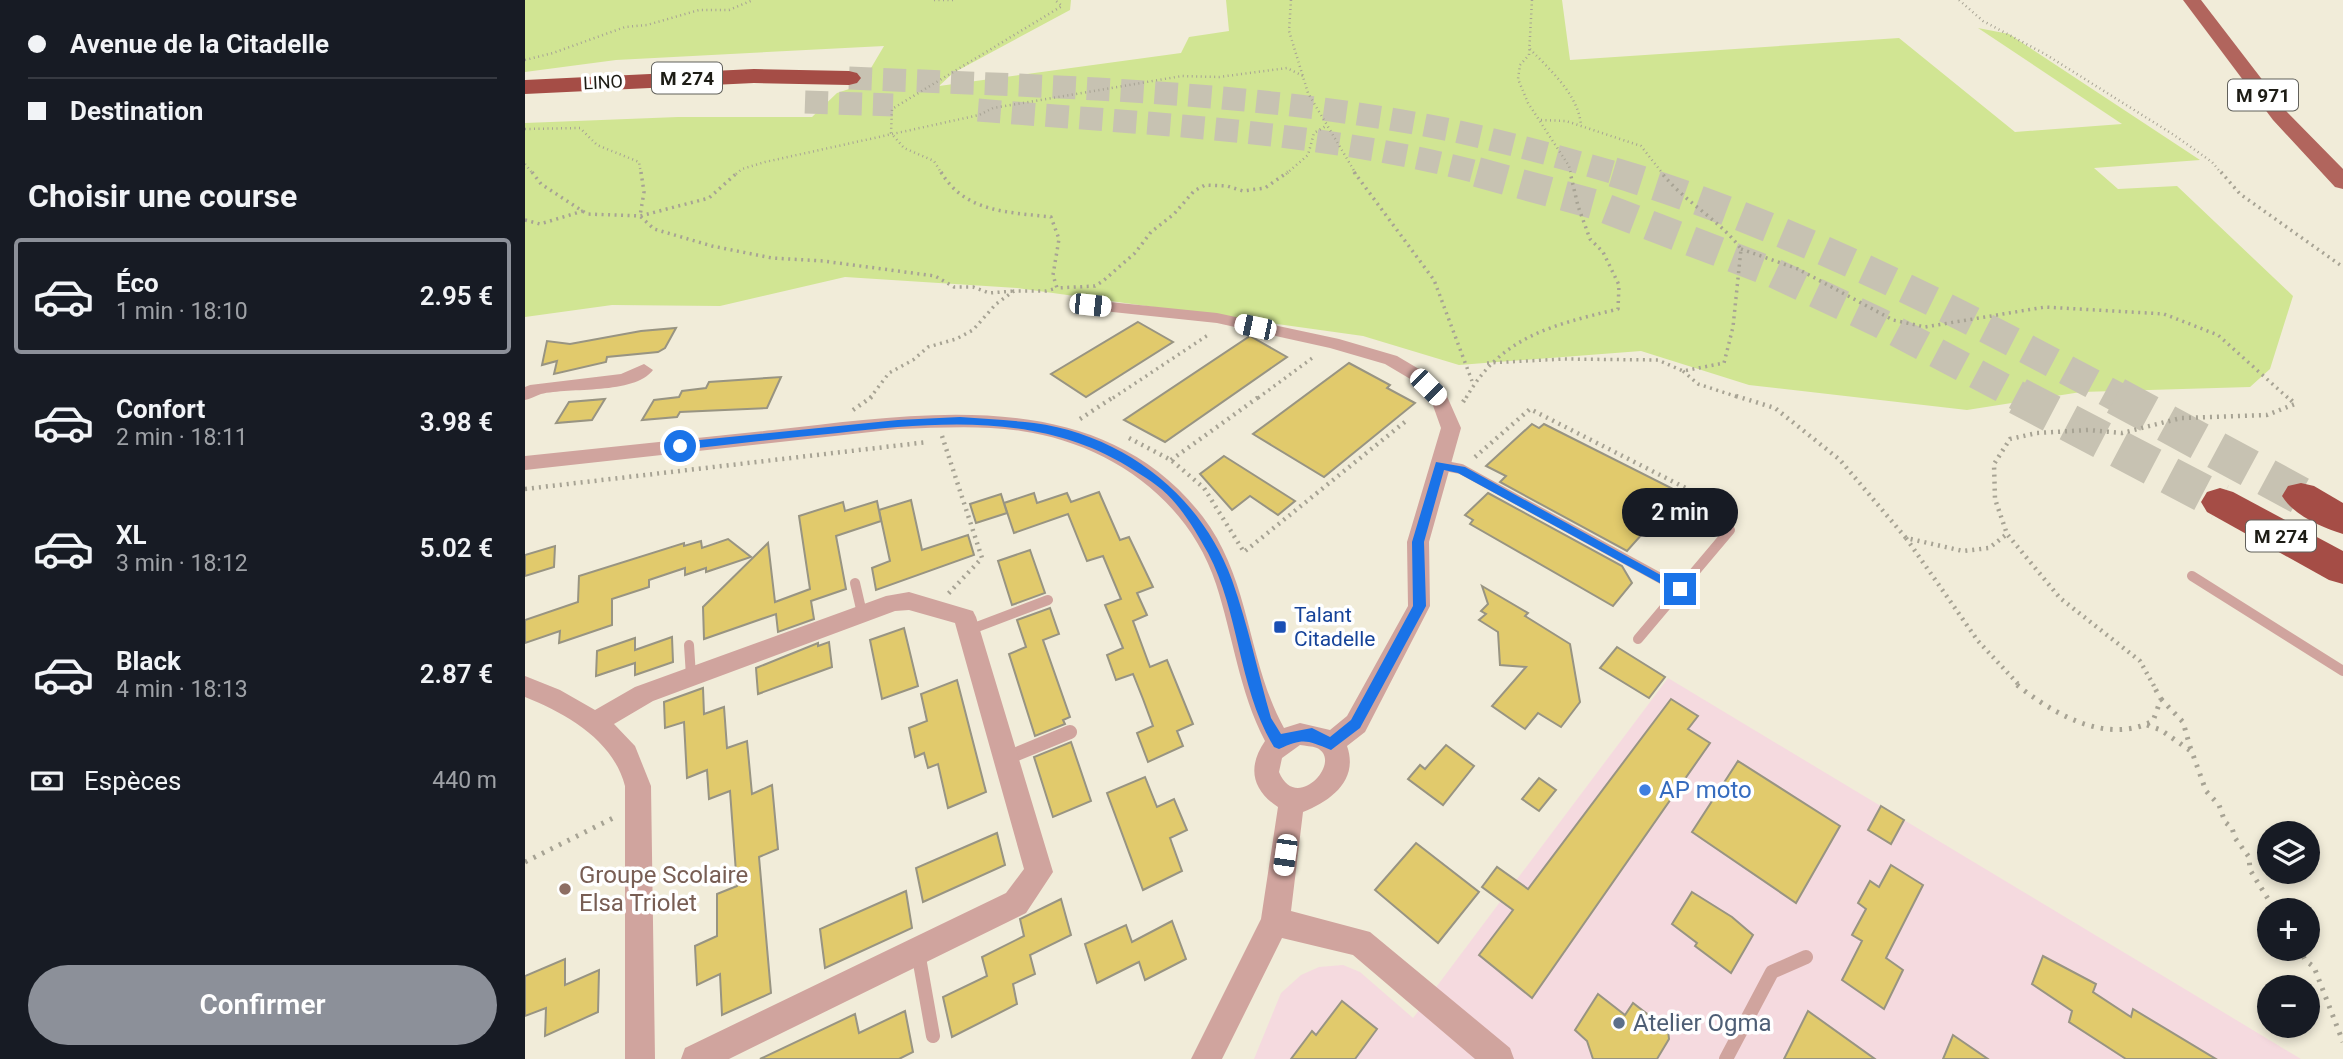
<!DOCTYPE html>
<html lang="fr">
<head>
<meta charset="utf-8">
<style>
  body { margin:0; font-family:Roboto,sans-serif; background:#20242c; color:#f1f3f6; height:100vh; display:flex; flex-direction:column; font-size:26px; white-space:nowrap }
  * { box-sizing:border-box; margin:0 }
  p { font-size:23px; color:#9ea1a6 }
  .icon { flex:none; width:38px; height:38px; fill:none; stroke:currentColor; stroke-width:2; stroke-linecap:round; stroke-linejoin:round }
  .map { position:relative; flex:1; overflow:hidden }
  .drawer { display:flex; flex-direction:column; background:#171b24; width:525px }
  .drawer>* { flex:none }
  .top-card { display:grid; align-content:center; height:154px; padding:0 28px; background:#171b24 }
  .tools { position:absolute; left:1732px; top:821px; display:grid; gap:14px }
  .tools a { display:grid; place-items:center; width:63px; height:63px; border-radius:50%; background:#171b24; box-shadow:0 4px 10px #0003; font-size:35px }
  .end { position:absolute; width:32px; height:32px; margin:-16px; border:9px solid #1a73e8; background:#fff; box-shadow:0 0 0 4px #fff }
  .from { border-radius:50% }
  .bubble { position:absolute; height:49px; border-radius:24px; background:#171b24; box-shadow:0 4px 10px #0003; font-size:23px; font-weight:600; line-height:49px; text-align:center }
  .car { position:absolute; width:21px; height:42px; margin:-21px -10px; border-radius:9px; box-shadow:0 0 5px 2px #0007; background:linear-gradient(#fff 24%,#345 0 40%,#fff 0 76%,#345 0 86%,#fff 0) }
  .top-card b { display:flex; align-items:center; gap:24px; height:66px; font-size:26px }
  .top-card b+b { border-top:2px solid #363941 }
  .top-card i { width:18px; height:18px; background:#f1f3f6 }
  ul { padding:0; list-style:none }
  li { display:flex; align-items:center; gap:21px; height:116px; margin:0 14px 10px; padding:0 14px; border:4px solid transparent; border-radius:7px }
  li div { flex:1 }
  li b { display:block; font-size:26px }
  li em { font-style:normal; font-weight:600 }
  li.selected { border-color:#8c9099 }
  li>.icon { width:63px; height:63px; stroke-width:1.5 }
  h2 { padding:0 28px; font-size:32px; line-height:84px }
  .pay { display:flex; align-items:center; gap:18px; height:77px; padding:0 28px; font-size:26px }
  .pay p { margin-inline-start:auto }
  .action { display:flex; gap:14px; margin-top:auto; padding:14px 28px }
  .action a { flex:1; height:80px; border-radius:42px; background:#8c9099; color:#fff; font-size:28px; font-weight:600; line-height:80px; text-align:center }
  main { display:flex; flex:1; min-height:0 }
  .map>svg:first-child { display:block }
  .commercial { fill:#f5dadf }
  .green { fill:#d1e593 }
  .building { fill:#e1ca6c; stroke:#989482; stroke-width:2 }
  .lines { fill:none; stroke-linecap:round; stroke-linejoin:round }
  .highway-tunnel-far2 { stroke:#c7c2b2; stroke-width:23; stroke-dasharray:23 11; stroke-linecap:butt }
  .highway-tunnel-far1 { stroke:#c7c2b2; stroke-width:30; stroke-dasharray:30 15; stroke-linecap:butt }
  .highway-tunnel { stroke:#c7c2b2; stroke-width:38; stroke-dasharray:38 19; stroke-linecap:butt }
  .path-far3 { stroke:#a7a394; stroke-width:2.5; stroke-dasharray:1 3.5; stroke-linecap:butt }
  .path-far2 { stroke:#a7a394; stroke-width:3.5; stroke-dasharray:2 4.5; stroke-linecap:butt }
  .path-far1 { stroke:#a7a394; stroke-width:4.5; stroke-dasharray:2 5; stroke-linecap:butt }
  .path { stroke:#a7a394; stroke-width:5; stroke-dasharray:2.5 7; stroke-linecap:butt }
  .lane-far1 { stroke:#d0a49e; stroke-width:10 }
  .lane { stroke:#d0a49e; stroke-width:14 }
  .street { fill:#d0a49e; fill-rule:evenodd }
  .primary { fill:#b1655d; fill-rule:evenodd }
  .highway { fill:#a54d46; fill-rule:evenodd }
  .route { fill:#1a73e8 }
  .transit-dot { fill:#1a4fb4; stroke:#fff; stroke-width:2.5 }
  .shop-dot { fill:#3f7fe0; stroke:#fff; stroke-width:2.5 }
  .education-dot { fill:#8d6e63; stroke:#fff; stroke-width:2.5 }
  .service-dot { fill:#5c6f8a; stroke:#fff; stroke-width:2.5 }
  .labels { text-anchor:middle; dominant-baseline:central; stroke-width:7; stroke-linejoin:round; paint-order:stroke }
  .far-street-label { font-size:18px; fill:#1d1c15; stroke:#fff }
  .shield { fill:#fff; stroke:#61605b; stroke-width:2 }
  .shield-label { font-size:19px; font-weight:bold; fill:#1d1c15 }
  .transit-label { font-size:21px; fill:#164399; stroke:#fff; text-anchor:start }
  .near-shop-label { font-size:24px; fill:#366cbe; stroke:#fff; text-anchor:start }
  .near-education-label { font-size:24px; fill:#785e54; stroke:#fff; text-anchor:start }
  .near-service-label { font-size:24px; fill:#4e5e75; stroke:#fff; text-anchor:start }
</style>
</head>
<body>
<main>
<section class="drawer">
<div class="top-card">
<b><i class="from"></i>Avenue de la Citadelle</b>
<b><i></i>Destination</b>
</div>
<h2>Choisir une course</h2>
<ul>
<li class="selected"><svg class="icon" aria-label="car" viewBox="0 0 24 24"><path d="M5 17H2v-5l4-1 3-4h7l3 4 3 1v5h-3M9 17h6M6 11h13"/><circle cx="7" cy="17" r="2"/><circle cx="17" cy="17" r="2"/></svg><div><b>Éco</b><p>1 min · 18:10</p></div><em>2.95 €</em></li>
<li><svg class="icon" aria-label="car" viewBox="0 0 24 24"><path d="M5 17H2v-5l4-1 3-4h7l3 4 3 1v5h-3M9 17h6M6 11h13"/><circle cx="7" cy="17" r="2"/><circle cx="17" cy="17" r="2"/></svg><div><b>Confort</b><p>2 min · 18:11</p></div><em>3.98 €</em></li>
<li><svg class="icon" aria-label="car" viewBox="0 0 24 24"><path d="M5 17H2v-5l4-1 3-4h7l3 4 3 1v5h-3M9 17h6M6 11h13"/><circle cx="7" cy="17" r="2"/><circle cx="17" cy="17" r="2"/></svg><div><b>XL</b><p>3 min · 18:12</p></div><em>5.02 €</em></li>
<li><svg class="icon" aria-label="car" viewBox="0 0 24 24"><path d="M5 17H2v-5l4-1 3-4h7l3 4 3 1v5h-3M9 17h6M6 11h13"/><circle cx="7" cy="17" r="2"/><circle cx="17" cy="17" r="2"/></svg><div><b>Black</b><p>4 min · 18:13</p></div><em>2.87 €</em></li>
</ul>
<div class="pay"><svg class="icon" aria-label="cash" viewBox="0 0 24 24"><path d="M3 7h18v10H3z"/><circle cx="12" cy="12" r="2"/></svg>Espèces<p>440 m</p></div>
<div class="action"><a>Confirmer</a></div>
</section>
<div class="map">
<svg width="1818" height="1059" viewBox="0 0 1818 1059">
  <rect width="100%" height="100%" fill="#f1ecd9"/>
  <polygon class="commercial" points="1143,678 1776,1059 729,1059 756,993 776,975 794,967 818,965 835,972 888,1018"/>
  <polygon class="green" points="0,0 546,0 545,10 428,73 414,86 656,53 664,37 704,31 701,0 1037,0 1045,60 1374,38 1490,132 1597,124 1453,28 1484,34 1675,160 1569,168 1593,189 1652,186 1768,296 1745,369 1725,387 1556,392 1442,410 1224,385 1116,351 934,365 838,336 492,288 320,277 195,306 87,305 0,317 0,123 153,117 287,117 312,93 336,85 359,46 91,60 0,72"/>
  <g class="building">
    <polygon points="613,322 648,342 561,397 526,374"/>
    <polygon points="151,328 140,348 133,352 82,357 81,362 29,374 32,361 17,365 22,341 45,344 116,331"/>
    <polygon points="725,336 762,357 640,442 599,420"/>
    <polygon points="824,363 865,385 862,388 890,403 799,477 728,434"/>
    <polygon points="256,377 242,408 155,412 152,417 117,420 129,400 154,397 157,391 181,388 184,382"/>
    <polygon points="80,399 67,420 31,423 44,402"/>
    <polygon points="1007,424 1014,428 1019,424 1176,503 1156,527 1134,515 1102,551 975,482 981,476 961,466"/>
    <polygon points="699,456 770,501 753,515 725,496 707,510 675,474"/>
    <polygon points="574,492 595,540 604,537 628,587 612,593 622,615 608,621 625,667 642,660 668,724 652,731 658,746 623,762 612,733 628,726 618,699 608,674 591,680 582,655 598,648 580,605 596,599 578,556 562,561 543,514 489,533 479,503 509,493 512,503 542,493 546,502"/>
    <polygon points="963,493 1097,566 1107,583 1088,606 945,524 948,520 940,515"/>
    <polygon points="476,494 482,513 451,523 445,504"/>
    <polygon points="386,500 397,550 443,535 449,555 351,590 347,568 365,561 354,510"/>
    <polygon points="352,501 356,521 311,536 321,589 286,601 289,619 253,632 251,614 179,639 178,607 243,543 250,602 285,589 274,516 318,502 320,511"/>
    <polygon points="203,539 226,557 181,572 181,568 160,575 160,568 124,580 124,587 87,599 87,625 34,643 35,631 0,643 0,620 53,602 54,576 159,543 159,546 176,541 177,548"/>
    <polygon points="30,546 29,567 0,576 0,555"/>
    <polygon points="505,550 520,593 487,605 473,561"/>
    <polygon points="957,586 1003,613 1000,616 1045,644 1055,702 1036,727 1013,713 1000,729 967,706 1001,667 975,665 973,632 954,620 961,614 956,611 963,604"/>
    <polygon points="525,608 534,634 518,640 545,717 538,720 540,724 510,736 484,654 501,647 492,620"/>
    <polygon points="379,628 393,686 357,699 345,640"/>
    <polygon points="147,637 148,662 110,675 110,663 71,676 72,651 110,638 110,650"/>
    <polygon points="304,642 307,667 233,694 231,668 293,643 293,646"/>
    <polygon points="1092,647 1140,677 1124,698 1075,668"/>
    <polygon points="432,680 461,792 423,808 413,764 403,768 399,753 390,757 384,728 402,721 396,694"/>
    <polygon points="178,688 179,714 199,707 202,748 222,741 227,794 247,785 253,849 234,857 246,993 197,1015 195,974 172,985 170,946 192,936 192,894 212,886 205,791 184,799 182,770 162,778 159,722 140,728 139,702"/>
    <polygon points="1146,699 1173,716 1163,729 1185,743 1007,998 954,955 988,910 957,887 972,867 1003,889"/>
    <polygon points="546,742 566,801 528,817 509,757"/>
    <polygon points="921,745 949,766 918,805 883,779 895,765 900,769"/>
    <polygon points="1213,761 1315,826 1271,903 1167,832"/>
    <polygon points="620,777 632,807 649,799 662,830 645,838 657,871 618,890 582,793"/>
    <polygon points="1014,778 1031,790 1014,811 997,799"/>
    <polygon points="1356,806 1379,820 1366,844 1343,830"/>
    <polygon points="472,833 480,865 398,902 391,868"/>
    <polygon points="891,843 954,892 913,943 850,890"/>
    <polygon points="1366,865 1398,885 1361,958 1378,970 1359,1009 1317,980 1337,941 1327,935 1341,909 1333,903 1345,881 1354,887"/>
    <polygon points="381,891 387,928 300,968 295,929"/>
    <polygon points="1167,892 1207,917 1228,935 1206,973 1170,946 1172,943 1147,924"/>
    <polygon points="536,899 546,935 505,955 510,974 488,984 492,1004 427,1037 418,997 462,976 457,957 499,936 495,919"/>
    <polygon points="647,921 661,959 620,980 614,962 572,983 560,944 601,925 607,942"/>
    <polygon points="1518,956 1571,984 1568,992 1606,1017 1608,1009 1691,1059 1601,1059 1544,1022 1547,1011 1507,984"/>
    <polygon points="40,959 40,985 74,970 73,1012 20,1036 21,1008 0,1016 0,976"/>
    <polygon points="1073,994 1100,1015 1108,1003 1143,1030 1144,1039 1132,1059 1068,1059 1062,1041 1050,1030"/>
    <polygon points="817,1001 852,1029 830,1059 766,1059 787,1031 791,1035"/>
    <polygon points="380,1011 388,1052 374,1059 235,1059 330,1014 334,1033"/>
    <polygon points="1283,1011 1350,1059 1259,1059"/>
    <polygon points="1428,1035 1463,1059 1418,1059"/>
  </g>
  <g class="lines">
    <g class="highway-tunnel-far2">
      <path d="M324,78c202,9 407,12 606,53 55,12 109,27 164,43"/>
      <polyline points="280,102 368,105"/>
      <path d="M453,110c166,14 345,20 506,64"/>
    </g>
    <g class="highway-tunnel-far1">
      <polyline points="952,172 1069,204 1249,273 1355,323 1497,398"/>
      <path d="M1088,172c177,53 344,139 506,226"/>
    </g>
    <g class="highway-tunnel">
      <polyline points="1493,396 1695,502"/>
      <polyline points="1591,396 1776,496"/>
    </g>
    <g class="path-far3">
      <polyline points="409,0 430,0"/>
      <polyline points="766,0 764,31 783,93 831,174"/>
      <polyline points="1007,0 1004,55 995,65 993,79 1003,103 1044,166 1046,174"/>
      <polyline points="1434,0 1458,21 1520,54 1649,135 1687,162 1697,174"/>
      <path d="M1005,49c20,21 49,46 51,77"/>
      <polyline points="0,60 28,53 100,27 122,25 174,10 204,10 228,0"/>
      <polyline points="1016,120 1041,121 1116,146 1138,174"/>
      <polyline points="0,129 55,128 72,145 114,162 116,174"/>
      <polyline points="0,164 8,174"/>
      <polyline points="211,174 217,169 240,162 454,115 468,108 657,76 694,77 762,68 778,76"/>
      <polyline points="417,174 409,161 379,148 366,133 367,109 537,6 530,0"/>
      <polyline points="761,174 783,155 789,133 801,126"/>
    </g>
    <g class="path-far2">
      <polyline points="7,172 16,184 62,214 115,216 184,198 213,172"/>
      <polyline points="116,172 119,192 115,216 129,229 187,246 247,258 298,261 410,276 429,287 448,287 464,293 489,291"/>
      <path d="M416,172c24,41 68,40 110,45l8,22 -6,36 4,13 38,-2 8,-5 32,-28 16,-21 23,-18 20,-23 11,-6 22,1 16,5 22,-3 23,-16"/>
      <polyline points="829,172 909,280 947,381"/>
      <polyline points="1696,172 1715,194 1818,267"/>
      <polyline points="0,220 15,224 58,211"/>
      <polyline points="1216,249 1273,269 1368,320 1400,327 1520,307 1639,314 1693,335 1763,398"/>
      <path d="M962,363l77,-4 94,1 25,11 41,-8 9,-36 8,-78c-22,-30 -57,-47 -80,-77"/>
      <polyline points="1158,371 1173,384 1216,398"/>
      <polyline points="345,398 364,373 388,360 403,347 431,339 448,330 471,304 489,291 521,291 532,288"/>
      <polyline points="588,398 683,335"/>
      <polyline points="733,398 790,356"/>
      <path d="M941,398c35,-62 87,-73 152,-89l1,-24 -16,-33 -13,-13 -12,-33 -8,-34"/>
    </g>
    <g class="path-far1">
      <polyline points="1211,396 1250,408 1315,460 1381,538 1438,551 1464,548 1482,534"/>
      <polyline points="938,402 942,396"/>
      <polyline points="328,410 348,396"/>
      <polyline points="555,419 590,396"/>
      <polyline points="417,436 457,558 423,594"/>
      <polyline points="604,438 646,460 679,488 719,552 881,421"/>
      <polyline points="950,457 1005,409 1210,513"/>
      <polyline points="646,460 735,396"/>
      <polyline points="0,489 403,442"/>
      <polyline points="1381,538 1453,641 1495,686"/>
      <polyline points="1629,686 1615,661 1535,598 1482,534 1470,499 1469,464 1485,439 1512,433 1563,430 1597,433 1656,418 1742,415 1770,404 1762,396"/>
    </g>
    <g class="path">
      <path d="M1492,685c37,29 89,60 136,36l8,-22 -8,-14"/>
      <polyline points="1636,699 1658,722 1666,750"/>
      <polyline points="1622,725 1636,730 1667,752 1681,791 1694,805 1700,822 1707,828 1710,838 1724,857 1725,870 1750,910"/>
      <polyline points="0,862 88,818"/>
      <polyline points="1774,948 1780,960 1789,967 1818,1042"/>
    </g>
    <g class="lane-far1">
      <polyline points="915,465 936,469 1155,589"/>
      <polyline points="1667,576 1818,671"/>
      <polyline points="330,583 337,613"/>
      <polyline points="444,630 523,600"/>
      <polyline points="1113,639 1205,530"/>
      <polyline points="164,645 166,676"/>
    </g>
    <g class="lane">
      <polyline points="482,758 545,732"/>
      <polyline points="393,952 408,1036"/>
      <polyline points="1201,1059 1247,972 1281,957"/>
    </g>
    <g class="street">
      <path d="M565,300l127,13 122,26 58,17 27,16 22,22 15,34 -32,114 1,64 -65,126 -18,14c12,34 -16,55 -44,66l-12,99 79,21 140,116 4,11h-39l-122,-104 -71,-17 -60,121h-31l70,-140 17,-112c-26,-17 -31,-40 -13,-66 -26,-50 -32,-105 -49,-157 -28,-86 -109,-141 -195,-153 -41,-6 -82,-3 -123,-2l-373,41v-14c83,-9 165,-17 248,-26 147,-16 326,-48 430,87 48,63 44,144 81,211l16,-5 30,7 17,-14 61,-110 -1,-64 34,-114 -10,-28 -19,-20 -27,-16 -55,-16 -113,-25 -133,-14 -2,-4 2,-4zM775,745c5,1 12,1 17,3 27,13 -21,66 -38,24l3,-14z"/>
      <path d="M119,364l9,6c-19,25 -83,17 -112,24 -6,2 -11,5 -16,6v-13l5,-2 91,-11z"/>
      <path d="M384,592l64,19 3,6 77,255 -27,41 -297,146h-48l4,-11 321,-155 18,-24 -69,-246 -46,-13 -14,1 -242,90 -39,23 21,22 16,40 4,273h-30v-273c-12,-46 -58,-72 -100,-89v-21l35,14 35,20 40,-23 251,-91z"/>
    </g>
    <polygon class="primary" points="1658,0 1676,0 1762,112 1818,169 1818,189 1810,187 1748,120"/>
    <g class="highway">
      <polygon points="229,69 324,71 332,73 336,78 332,83 324,85 229,83 0,94 0,80"/>
      <path d="M1776,483l13,3 29,17v31c-20,-6 -50,-19 -61,-38l6,-10z"/>
      <polygon points="1695,488 1708,492 1818,551 1818,584 1804,580 1682,512 1676,502 1682,492"/>
    </g>
  </g>
  <path class="route" d="M435,417c24,2 49,3 74,6 90,12 167,72 198,157 16,45 26,93 39,138l10,16 31,-6 18,9 21,-17 62,-114 -1,-64 24,-80 29,5 221,122 -2,3h-8l-218,-119 -14,-3 -20,72 2,64 -66,122 -29,22c-25,-10 -27,-12 -52,-1l-5,-2c-36,-59 -34,-133 -66,-194 -9,-16 -20,-35 -32,-49 -11,-14 -26,-24 -41,-33 -90,-59 -195,-49 -297,-38 -53,5 -105,11 -158,17l-5,-4 5,-4 218,-22z"/>
  <rect class="transit-dot" x="748" y="620" width="14" height="14" rx="3.5"/>
  <circle class="shop-dot" cx="1120" cy="790" r="7"/>
  <circle class="education-dot" cx="40" cy="889" r="7"/>
  <circle class="service-dot" cx="1094" cy="1023" r="7"/>
  <g class="labels">
    <g class="far-street-label">
      <text transform="translate(78 82) rotate(-3)">LINO</text>
    </g>
    <g class="shield">
      <rect x="127" y="62.5" width="70" height="31" rx="5"/>
      <rect x="1703" y="79.5" width="70" height="31" rx="5"/>
      <rect x="1721" y="520.5" width="70" height="31" rx="5"/>
    </g>
    <g class="shield-label">
      <text x="162" y="78">M 274</text>
      <text x="1738" y="95">M 971</text>
      <text x="1756" y="536">M 274</text>
    </g>
    <g class="transit-label">
      <text x="769" y="615">Talant<tspan x="769" dy="24">Citadelle</tspan></text>
    </g>
    <g class="near-shop-label">
      <text x="1134" y="790">AP moto</text>
    </g>
    <g class="near-education-label">
      <text x="54" y="875">Groupe Scolaire<tspan x="54" dy="28">Elsa Triolet</tspan></text>
    </g>
    <g class="near-service-label">
      <text x="1108" y="1023">Atelier Ogma</text>
    </g>
  </g>
</svg>
<div class="tools">
<a><svg class="icon" aria-label="layers" viewBox="0 0 24 24"><path d="M12 4l9 5-9 5-9-5zM3 14l9 5 9-5"/></svg></a>
<a>+</a>
<a>−</a>
</div>
<i class="end from" style="left:155px;top:446px"></i>
<i class="end" style="left:1155px;top:589px"></i>
<div class="bubble" style="left:1097px;top:488px;width:116px">2 min</div>
<i class="car" style="left:565px;top:305px;rotate:96deg"></i>
<i class="car" style="left:730px;top:327px;rotate:282deg"></i>
<i class="car" style="left:903px;top:387px;rotate:135deg"></i>
<i class="car" style="left:760px;top:855px;rotate:188deg"></i>
</div>
</main>
</body>
</html>
